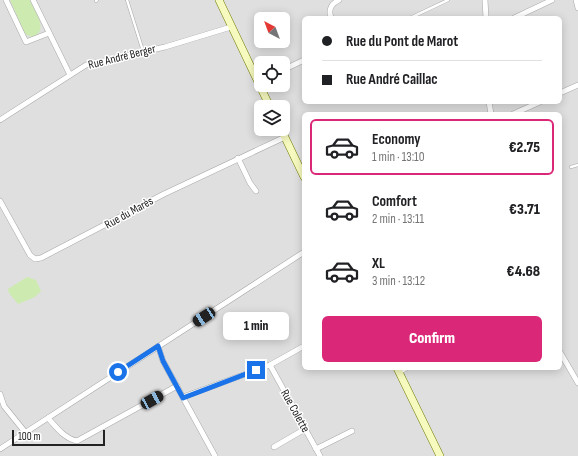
<!DOCTYPE html>
<html lang="en">
<head>
<meta charset="utf-8">
<style>
  body { margin:0; font-family:"Sofia Sans Condensed",sans-serif; background:#f6f6f6; color:#202124; height:100vh; display:flex; flex-direction:column; font-size:15px; white-space:nowrap }
  * { box-sizing:border-box; margin:0 }
  p { font-size:13px; color:#757577 }
  .icon { flex:none; width:22px; height:22px; fill:none; stroke:currentColor; stroke-width:2; stroke-linecap:round; stroke-linejoin:round }
  .map { position:relative; flex:1; overflow:hidden }
  .sheet { position:absolute; left:302px; top:112px; width:260px; height:258px; display:flex; flex-direction:column; background:#fff; border-radius:6px; box-shadow:0 2px 10px #0003 }
  .sheet>* { flex:none }
  .banner { position:absolute; left:302px; top:16px; width:260px; height:88px; border-radius:6px; box-shadow:0 2px 10px #0003; display:grid; align-content:center; height:88px; padding:0 20px; background:#fff }
  .needle { width:26px; rotate:319deg }
  .buttons { position:absolute; left:254px; top:12px; display:grid; gap:8px }
  .buttons a { display:grid; place-items:center; width:36px; height:36px; border-radius:6px; background:#fff; box-shadow:0 2px 10px #0003; font-size:20px }
  .scale { position:absolute; left:12px; bottom:10px; width:93px; box-sizing:border-box; padding-left:4px; border:2px solid #222; border-top:0; font-size:11px; line-height:14px; white-space:nowrap; color:#222; -webkit-text-stroke:3px #fff; paint-order:stroke }
  .end { position:absolute; width:18px; height:18px; margin:-9px; border:5px solid #1a73e8; background:#fff; box-shadow:0 0 0 2px #fff }
  .from { border-radius:50% }
  .bubble { position:absolute; height:28px; border-radius:6px; background:#fff; box-shadow:0 2px 10px #0003; font-size:13px; font-weight:800; line-height:28px; text-align:center }
  .car { position:absolute; width:12px; height:24px; margin:-12px -6px; border-radius:5px; box-shadow:0 0 3px 1px #0007; background:linear-gradient(#222 24%,#8ab4d8 0 40%,#222 0 76%,#8ab4d8 0 86%,#222 0) }
  .banner b { display:flex; align-items:center; gap:14px; height:38px; font-size:15px }
  .banner b+b { border-top:1px solid #e0e0e0 }
  .banner i { width:10px; height:10px; background:#202124 }
  ul { padding:7px 0 0; list-style:none }
  li { display:flex; align-items:center; gap:12px; height:56px; margin:0 8px 6px; padding:0 12px; border:2px solid transparent; border-radius:6px }
  li div { flex:1 }
  li b { display:block; font-size:15px }
  li em { font-style:normal; font-weight:800 }
  li.selected { border-color:#db2777 }
  li>.icon { width:36px; height:36px; stroke-width:1.5 }
  .button { display:flex; gap:8px; margin-top:auto; padding:8px 20px }
  .button a { flex:1; height:46px; border-radius:6px; background:#db2777; color:#fff; font-size:16px; font-weight:800; line-height:46px; text-align:center }
  .map>svg:first-child { display:block }
  .residential { fill:#e0dfdf; fill-rule:evenodd }
  .grass { fill:#cdebb0 }
  .lines { fill:none; stroke-linecap:round; stroke-linejoin:round }
  .lane-casing { stroke:#a9a9a9; stroke-width:3.5 }
  .street-casing { stroke:#a9a9a9; stroke-width:6 }
  .secondary-casing { stroke:#707d05; stroke-width:8 }
  .lane { stroke:#fff; stroke-width:2.5 }
  .street { stroke:#fff; stroke-width:5 }
  .secondary { stroke:#f7fabf; stroke-width:7 }
  .route { stroke:#1a73e8; stroke-width:5 }
  .labels { text-anchor:middle; dominant-baseline:central; stroke-width:3; stroke-linejoin:round; paint-order:stroke }
  .street-label { font-size:12px; fill:#222; stroke:#fff }
</style>
</head>
<body>
<div class="map">
<svg width="578" height="456" viewBox="0 0 578 456">
  <rect width="100%" height="100%" fill="#f2efe9"/>
  <path class="residential" d="M0,0h578v456h-578zM304,18h256v84h-256zM261,19h22v22h-22zM261,63h22v22h-22zM261,107h22v22h-22zM304,114h256v254h-256z"/>
  <g class="grass">
    <path d="M10,0h20c5,12 20,31 2,37l-7,-3z"/>
    <polygon points="27,277 36,280 41,291 35,297 18,304 9,293 8,289"/>
  </g>
  <g class="lines">
    <defs>
      <g id="lane">
        <polyline points="127,0 143,51"/>
        <polyline points="96,1 97,0"/>
        <polyline points="410,18 448,0"/>
        <polyline points="571,167 578,165"/>
      </g>
      <g id="street">
        <polyline points="6,0 26,42 49,33"/>
        <polyline points="33,0 70,75"/>
        <polyline points="485,0 486,18"/>
        <polyline points="576,0 578,8"/>
        <path d="M331,18c-3,-9 0,-14 8,-18"/>
        <polyline points="514,18 552,0"/>
        <polyline points="283,70 304,60"/>
        <polyline points="560,93 578,85"/>
        <polyline points="489,102 491,114"/>
        <polyline points="513,114 540,102"/>
        <polyline points="0,120 86,65 165,47 231,27"/>
        <polyline points="238,158 250,183 256,191"/>
        <polyline points="0,201 30,255 35,259 41,258 164,194 285,137"/>
        <polyline points="158,346 163,361 215,456"/>
        <polyline points="560,352 578,383"/>
        <polyline points="270,365 320,456"/>
        <polyline points="399,372 406,368"/>
        <polyline points="0,394 4,406 25,432"/>
        <polyline points="183,397 270,365 304,346"/>
        <path d="M48,418c9,10 16,20 29,23l100,-55"/>
        <polyline points="274,447 305,429"/>
        <polyline points="0,449 304,252"/>
        <polyline points="316,449 352,431"/>
      </g>
      <g id="secondary">
        <polyline points="219,0 270,107"/>
        <polyline points="281,129 304,177"/>
        <polyline points="397,368 440,456"/>
      </g>
    </defs>
    <use href="#lane" class="lane-casing"/>
    <use href="#street" class="street-casing"/>
    <use href="#secondary" class="secondary-casing"/>
    <use href="#lane" class="lane"/>
    <use href="#street" class="street"/>
    <use href="#secondary" class="secondary"/>
  </g>
  <g class="lines">
    <polyline class="route" points="118,372 158,346 163,361 183,398 256,370"/>
  </g>
  <g class="labels">
    <g class="street-label">
      <text transform="translate(122 57) rotate(-14)">Rue André Berger</text>
      <text transform="translate(129 213) rotate(-29)">Rue du Marès</text>
      <text transform="translate(295 411) rotate(61)">Rue Colette</text>
    </g>
  </g>
</svg>
<div class="buttons">
<a><svg class="needle" viewBox="-14 -14 28 28"><path d="M0-13l5 13h-10z" fill="#e53935"/><path d="M0 13l5-13h-10z" fill="#757577"/></svg></a>
<a><svg class="icon" aria-label="locate" viewBox="0 0 24 24"><circle cx="12" cy="12" r="6"/><path d="M12 2v4M12 18v4M2 12h4M18 12h4"/></svg></a>
<a><svg class="icon" aria-label="layers" viewBox="0 0 24 24"><path d="M12 4l9 5-9 5-9-5zM3 14l9 5 9-5"/></svg></a>
</div>
<div class="scale">100 m</div>
<i class="end from" style="left:118px;top:372px"></i>
<i class="end" style="left:256px;top:370px"></i>
<div class="bubble" style="left:223px;top:312px;width:66px">1 min</div>
<i class="car" style="left:204px;top:317px;rotate:237deg"></i>
<i class="car" style="left:152px;top:400px;rotate:61deg"></i>
<div class="banner">
<b><i class="from"></i>Rue du Pont de Marot</b>
<b><i></i>Rue André Caillac</b>
</div>
<section class="sheet">
<ul>
<li class="selected"><svg class="icon" aria-label="car" viewBox="0 0 24 24"><path d="M5 17H2v-5l4-1 3-4h7l3 4 3 1v5h-3M9 17h6M6 11h13"/><circle cx="7" cy="17" r="2"/><circle cx="17" cy="17" r="2"/></svg><div><b>Economy</b><p>1 min · 13:10</p></div><em>€2.75</em></li>
<li><svg class="icon" aria-label="car" viewBox="0 0 24 24"><path d="M5 17H2v-5l4-1 3-4h7l3 4 3 1v5h-3M9 17h6M6 11h13"/><circle cx="7" cy="17" r="2"/><circle cx="17" cy="17" r="2"/></svg><div><b>Comfort</b><p>2 min · 13:11</p></div><em>€3.71</em></li>
<li><svg class="icon" aria-label="car" viewBox="0 0 24 24"><path d="M5 17H2v-5l4-1 3-4h7l3 4 3 1v5h-3M9 17h6M6 11h13"/><circle cx="7" cy="17" r="2"/><circle cx="17" cy="17" r="2"/></svg><div><b>XL</b><p>3 min · 13:12</p></div><em>€4.68</em></li>
</ul>
<div class="button"><a>Confirm</a></div>
</section>
</div>
</body>
</html>
